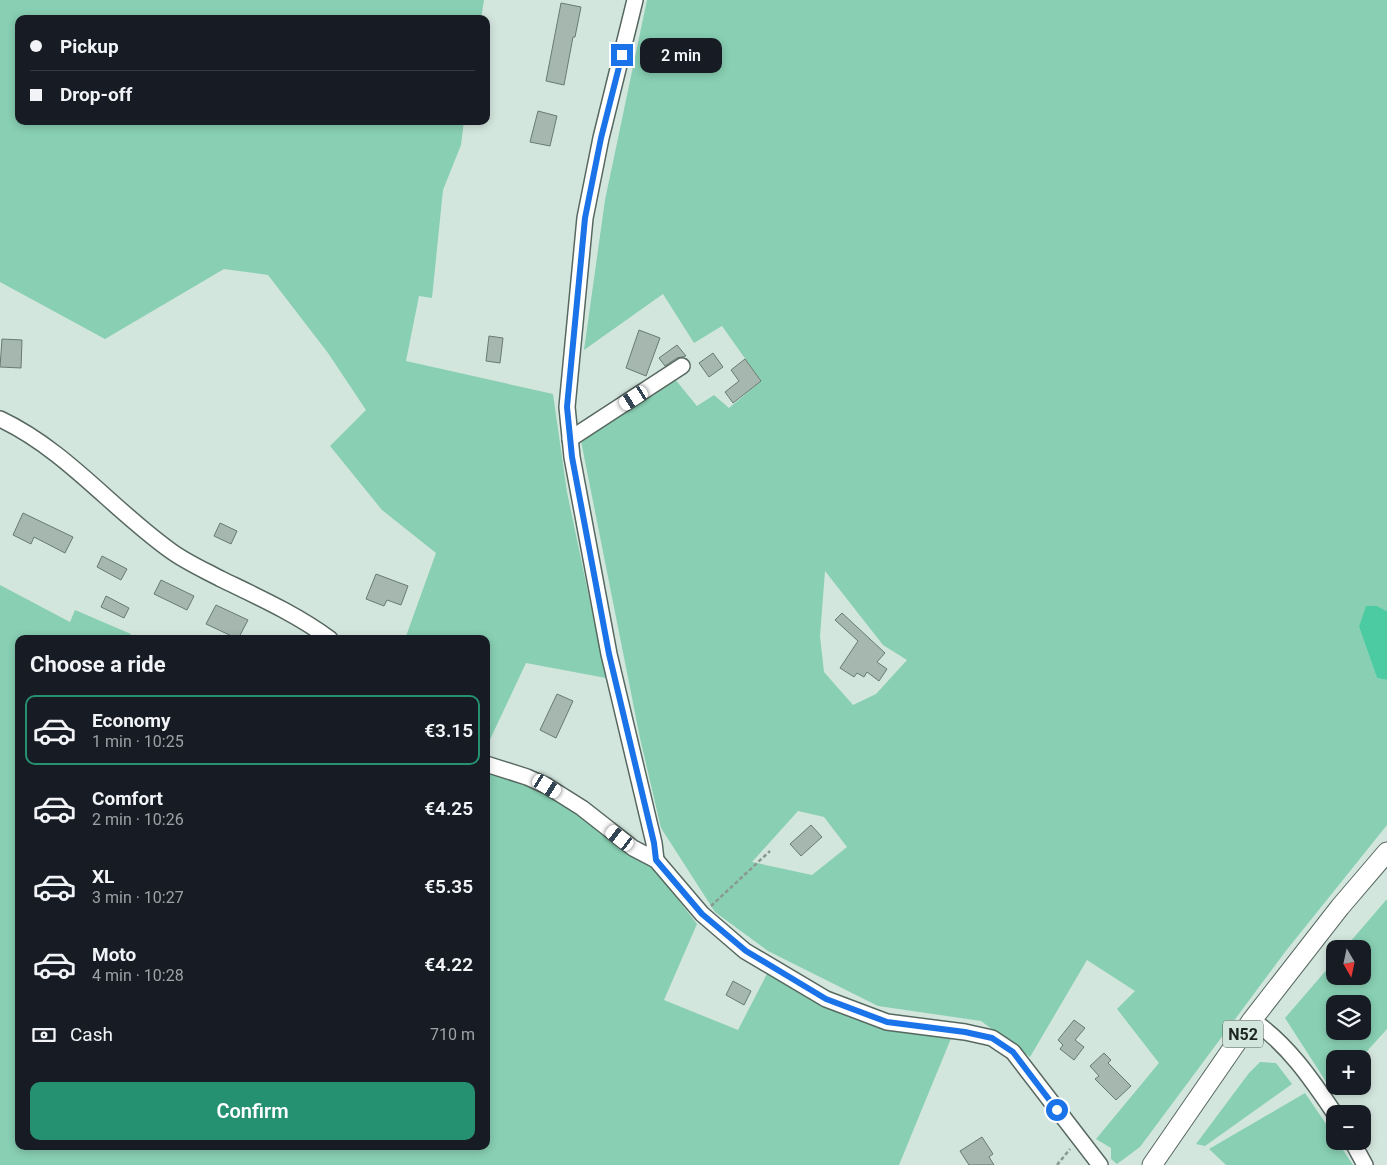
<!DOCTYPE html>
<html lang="en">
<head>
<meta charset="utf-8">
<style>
  body { margin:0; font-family:Roboto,sans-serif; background:#20242c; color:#f1f3f6; height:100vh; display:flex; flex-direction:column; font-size:19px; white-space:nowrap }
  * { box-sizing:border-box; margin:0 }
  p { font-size:16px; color:#9ea1a6 }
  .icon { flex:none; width:28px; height:28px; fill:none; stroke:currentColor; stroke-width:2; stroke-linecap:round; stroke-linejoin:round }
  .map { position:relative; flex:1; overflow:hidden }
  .side { position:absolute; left:15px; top:635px; width:475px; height:515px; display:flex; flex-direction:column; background:#171b24; border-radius:10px; box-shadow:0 2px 8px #0003 }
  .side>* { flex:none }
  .guide { position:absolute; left:15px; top:15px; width:475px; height:110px; border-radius:10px; box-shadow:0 2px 8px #0003; display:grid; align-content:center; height:110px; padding:0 15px; background:#171b24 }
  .needle { width:32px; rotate:171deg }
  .tools { position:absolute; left:1326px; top:940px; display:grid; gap:10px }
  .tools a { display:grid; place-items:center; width:45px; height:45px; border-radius:10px; background:#171b24; box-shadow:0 2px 8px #0003; font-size:25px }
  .end { position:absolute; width:22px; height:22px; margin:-11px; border:6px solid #1a73e8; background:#fff; box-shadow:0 0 0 2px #fff }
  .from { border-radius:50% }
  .bubble { position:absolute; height:35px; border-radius:10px; background:#171b24; box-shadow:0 2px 8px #0003; font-size:16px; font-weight:600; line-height:35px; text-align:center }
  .car { position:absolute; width:15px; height:30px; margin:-15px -8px; border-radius:6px; box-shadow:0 0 4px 1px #0007; background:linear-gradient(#fff 24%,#345 0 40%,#fff 0 76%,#345 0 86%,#fff 0) }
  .guide b { display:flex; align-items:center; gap:18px; height:48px; font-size:19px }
  .guide b+b { border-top:1px solid #363941 }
  .guide i { width:12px; height:12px; background:#f1f3f6 }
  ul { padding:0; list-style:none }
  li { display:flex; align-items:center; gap:15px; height:70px; margin:0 10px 8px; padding:0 5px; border:2px solid transparent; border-radius:10px }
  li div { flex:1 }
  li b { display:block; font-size:19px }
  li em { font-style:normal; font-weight:600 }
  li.selected { border-color:#269171 }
  li>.icon { width:45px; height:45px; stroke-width:1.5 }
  h2 { padding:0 15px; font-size:22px; line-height:60px }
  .pay { display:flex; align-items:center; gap:12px; height:55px; padding:0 15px; font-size:19px }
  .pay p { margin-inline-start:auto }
  .primary-button { display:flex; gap:10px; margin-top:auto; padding:10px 15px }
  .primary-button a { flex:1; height:58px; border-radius:10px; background:#269171; color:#fff; font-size:20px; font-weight:600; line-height:58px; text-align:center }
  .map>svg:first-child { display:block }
  .green { fill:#88cfb3; fill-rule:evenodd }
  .water { fill:#4ccba2 }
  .building { fill:#a5b7af; stroke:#697a73 }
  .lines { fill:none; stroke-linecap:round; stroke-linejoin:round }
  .minor-casing { stroke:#576861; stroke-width:18 }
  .major-casing { stroke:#576861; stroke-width:21 }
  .path { stroke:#8a9892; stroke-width:2.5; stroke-dasharray:4 2.5; stroke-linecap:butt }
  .minor { stroke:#fff; stroke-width:15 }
  .major { stroke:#fff; stroke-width:19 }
  .route { stroke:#1a73e8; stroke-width:6 }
  .labels { text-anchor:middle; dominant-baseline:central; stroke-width:4; stroke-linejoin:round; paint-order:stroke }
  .shield { fill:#d3e6de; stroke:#535e59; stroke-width:1 }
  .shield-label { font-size:16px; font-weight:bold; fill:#1c2320 }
</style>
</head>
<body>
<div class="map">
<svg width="1387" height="1165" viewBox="0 0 1387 1165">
  <rect width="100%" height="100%" fill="#d3e6de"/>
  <g class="green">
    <polygon points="0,0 484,0 481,19 19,19 19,121 464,121 461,145 443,190 432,298 419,296 406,361 553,394 567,492 606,678 526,663 486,748 486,639 405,639 436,553 382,510 330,446 366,410 328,353 268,275 224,269 105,339 0,282"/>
    <path d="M647,0h740v611l-10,-5 -18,21 18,51 10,2v145l-102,127 -145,195 -23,17 -6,-5v-11l-15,-9 63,-76 -42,-54 18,-18 -48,-31 -57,97 -49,-36 -103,-15 -110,-55 -53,-39 -54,-84 -21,-90 -59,-297 13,-15 80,-48 23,28 17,-11 15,13 32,-27 -39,-55 -28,17 -31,-49 -79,56 21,-150zM825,571l58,74 24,15 -31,34 -23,11 -29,-33 -4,-36zM798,811l26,6 23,30 -35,28 -60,-13z"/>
    <polygon points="0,585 70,622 75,610 131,634 129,639 19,639 19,1146 486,1146 486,773 528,784 580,815 655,870 697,924 664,1000 738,1030 769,970 819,1003 952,1036 899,1165 0,1165"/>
    <path d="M1387,899v130l-27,30h-25l1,27 -4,5 -47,-73 50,-58v16h27v-27h-18zM1335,1004h27v27h-27z"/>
    <polygon points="1260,1062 1276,1063 1292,1084 1205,1146 1196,1144 1249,1073"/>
    <polygon points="1305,1093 1335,1137 1335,1141 1337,1141 1353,1165 1226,1165 1209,1149"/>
  </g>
  <polygon class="water" points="1366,606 1377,606 1387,611 1387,680 1377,678 1359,627"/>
  <g class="building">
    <polygon points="561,3 581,7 575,37 573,37 564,85 546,81"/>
    <polygon points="538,111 557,116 550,146 530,142"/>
    <polygon points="639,330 660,338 646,376 626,368"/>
    <polygon points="489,336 503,338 500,363 486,361"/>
    <polygon points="2,339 22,340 21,368 0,367"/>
    <polygon points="677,345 686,356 677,358 665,366 659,358"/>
    <polygon points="713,353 723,367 709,377 699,363"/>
    <polygon points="745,359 761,381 733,403 725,392 739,381 731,370"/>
    <polygon points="23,513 73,537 65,553 34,537 31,544 13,535"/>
    <polygon points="220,523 237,531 231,544 214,536"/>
    <polygon points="102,556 127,569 121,580 97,567"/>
    <polygon points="376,574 408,586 401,605 387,600 384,606 366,599"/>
    <polygon points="161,580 194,596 187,610 154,594"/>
    <polygon points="106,596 129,608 124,618 101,607"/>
    <polygon points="216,605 248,620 238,639 206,624"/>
    <polygon points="842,613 885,653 877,662 887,669 879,681 867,672 864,677 857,673 854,677 840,668 858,641 835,620"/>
    <polygon points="557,694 573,701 556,738 540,730"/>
    <polygon points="811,825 822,837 801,856 790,844"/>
    <polygon points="733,981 751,991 744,1005 726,995"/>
    <polygon points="1074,1020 1085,1028 1075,1040 1084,1047 1074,1060 1060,1049 1063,1045 1058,1040"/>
    <polygon points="1104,1053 1111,1060 1108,1063 1131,1086 1116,1100 1095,1079 1099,1076 1090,1066"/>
    <polygon points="982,1137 993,1154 989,1157 994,1165 969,1165 960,1151"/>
  </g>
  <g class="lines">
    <defs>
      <g id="minor">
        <polyline points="635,0 601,138 585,218 567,407 572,457 609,654 654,843 656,860"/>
        <path d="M0,419c66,31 112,90 171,132 15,11 33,19 50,28 37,18 75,35 109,60"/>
        <polyline points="570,439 682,366"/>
        <polyline points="486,764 527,777 547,786 582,808 633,848 656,860 702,914 745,951 826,999 887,1022 965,1032 992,1038 1013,1052 1100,1165"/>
        <path d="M1252,1020c35,23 60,60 83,94"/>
        <polyline points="1352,1141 1365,1165"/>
      </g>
      <polyline id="major" points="1152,1165 1252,1020 1340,907 1387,852"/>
    </defs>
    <use href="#minor" class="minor-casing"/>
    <use href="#major" class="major-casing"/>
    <g class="path">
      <polyline points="711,906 770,851"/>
      <polyline points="1057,1165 1070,1149"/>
    </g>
    <use href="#minor" class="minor"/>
    <use href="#major" class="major"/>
  </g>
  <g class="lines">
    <polyline class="route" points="622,55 601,138 585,218 567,407 572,457 609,654 654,843 656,860 702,914 746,951 826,999 887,1022 965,1032 992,1038 1013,1052 1057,1110"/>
  </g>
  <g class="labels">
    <rect class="shield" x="1223" y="1020.5" width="40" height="27" rx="4"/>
    <g class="shield-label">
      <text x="1243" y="1034">N52</text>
    </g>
  </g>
</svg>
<div class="tools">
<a><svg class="needle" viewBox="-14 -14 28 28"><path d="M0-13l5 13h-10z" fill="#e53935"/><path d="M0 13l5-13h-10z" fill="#9ea1a6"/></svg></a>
<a><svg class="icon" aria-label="layers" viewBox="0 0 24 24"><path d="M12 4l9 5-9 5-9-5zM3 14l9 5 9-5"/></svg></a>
<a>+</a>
<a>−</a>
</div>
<i class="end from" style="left:1057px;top:1110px"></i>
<i class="end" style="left:622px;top:55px"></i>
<div class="bubble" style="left:640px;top:38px;width:82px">2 min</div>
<i class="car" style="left:634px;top:398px;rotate:237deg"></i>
<i class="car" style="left:547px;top:786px;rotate:122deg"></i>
<i class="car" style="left:620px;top:838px;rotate:308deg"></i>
<div class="guide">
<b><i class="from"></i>Pickup</b>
<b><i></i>Drop-off</b>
</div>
<section class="side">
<h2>Choose a ride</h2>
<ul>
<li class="selected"><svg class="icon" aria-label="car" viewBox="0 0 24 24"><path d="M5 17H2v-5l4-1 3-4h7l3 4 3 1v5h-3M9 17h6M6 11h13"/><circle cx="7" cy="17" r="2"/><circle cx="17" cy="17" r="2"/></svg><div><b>Economy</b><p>1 min · 10:25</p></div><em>€3.15</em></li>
<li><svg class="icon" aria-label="car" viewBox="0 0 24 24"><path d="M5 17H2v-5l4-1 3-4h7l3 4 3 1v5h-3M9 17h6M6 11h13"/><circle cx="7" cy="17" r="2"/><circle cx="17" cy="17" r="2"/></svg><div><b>Comfort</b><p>2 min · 10:26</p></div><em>€4.25</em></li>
<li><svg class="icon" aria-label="car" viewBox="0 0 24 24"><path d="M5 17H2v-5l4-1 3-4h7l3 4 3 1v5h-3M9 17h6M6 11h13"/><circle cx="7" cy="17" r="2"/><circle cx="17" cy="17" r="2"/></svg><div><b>XL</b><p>3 min · 10:27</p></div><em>€5.35</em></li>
<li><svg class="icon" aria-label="car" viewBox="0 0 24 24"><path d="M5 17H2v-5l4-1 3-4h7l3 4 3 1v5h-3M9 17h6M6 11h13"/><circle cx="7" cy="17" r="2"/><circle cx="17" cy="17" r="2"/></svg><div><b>Moto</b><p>4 min · 10:28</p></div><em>€4.22</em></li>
</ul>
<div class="pay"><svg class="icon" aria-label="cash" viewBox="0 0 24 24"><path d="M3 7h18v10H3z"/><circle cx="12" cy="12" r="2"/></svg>Cash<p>710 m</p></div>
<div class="primary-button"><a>Confirm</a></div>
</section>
</div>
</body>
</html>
